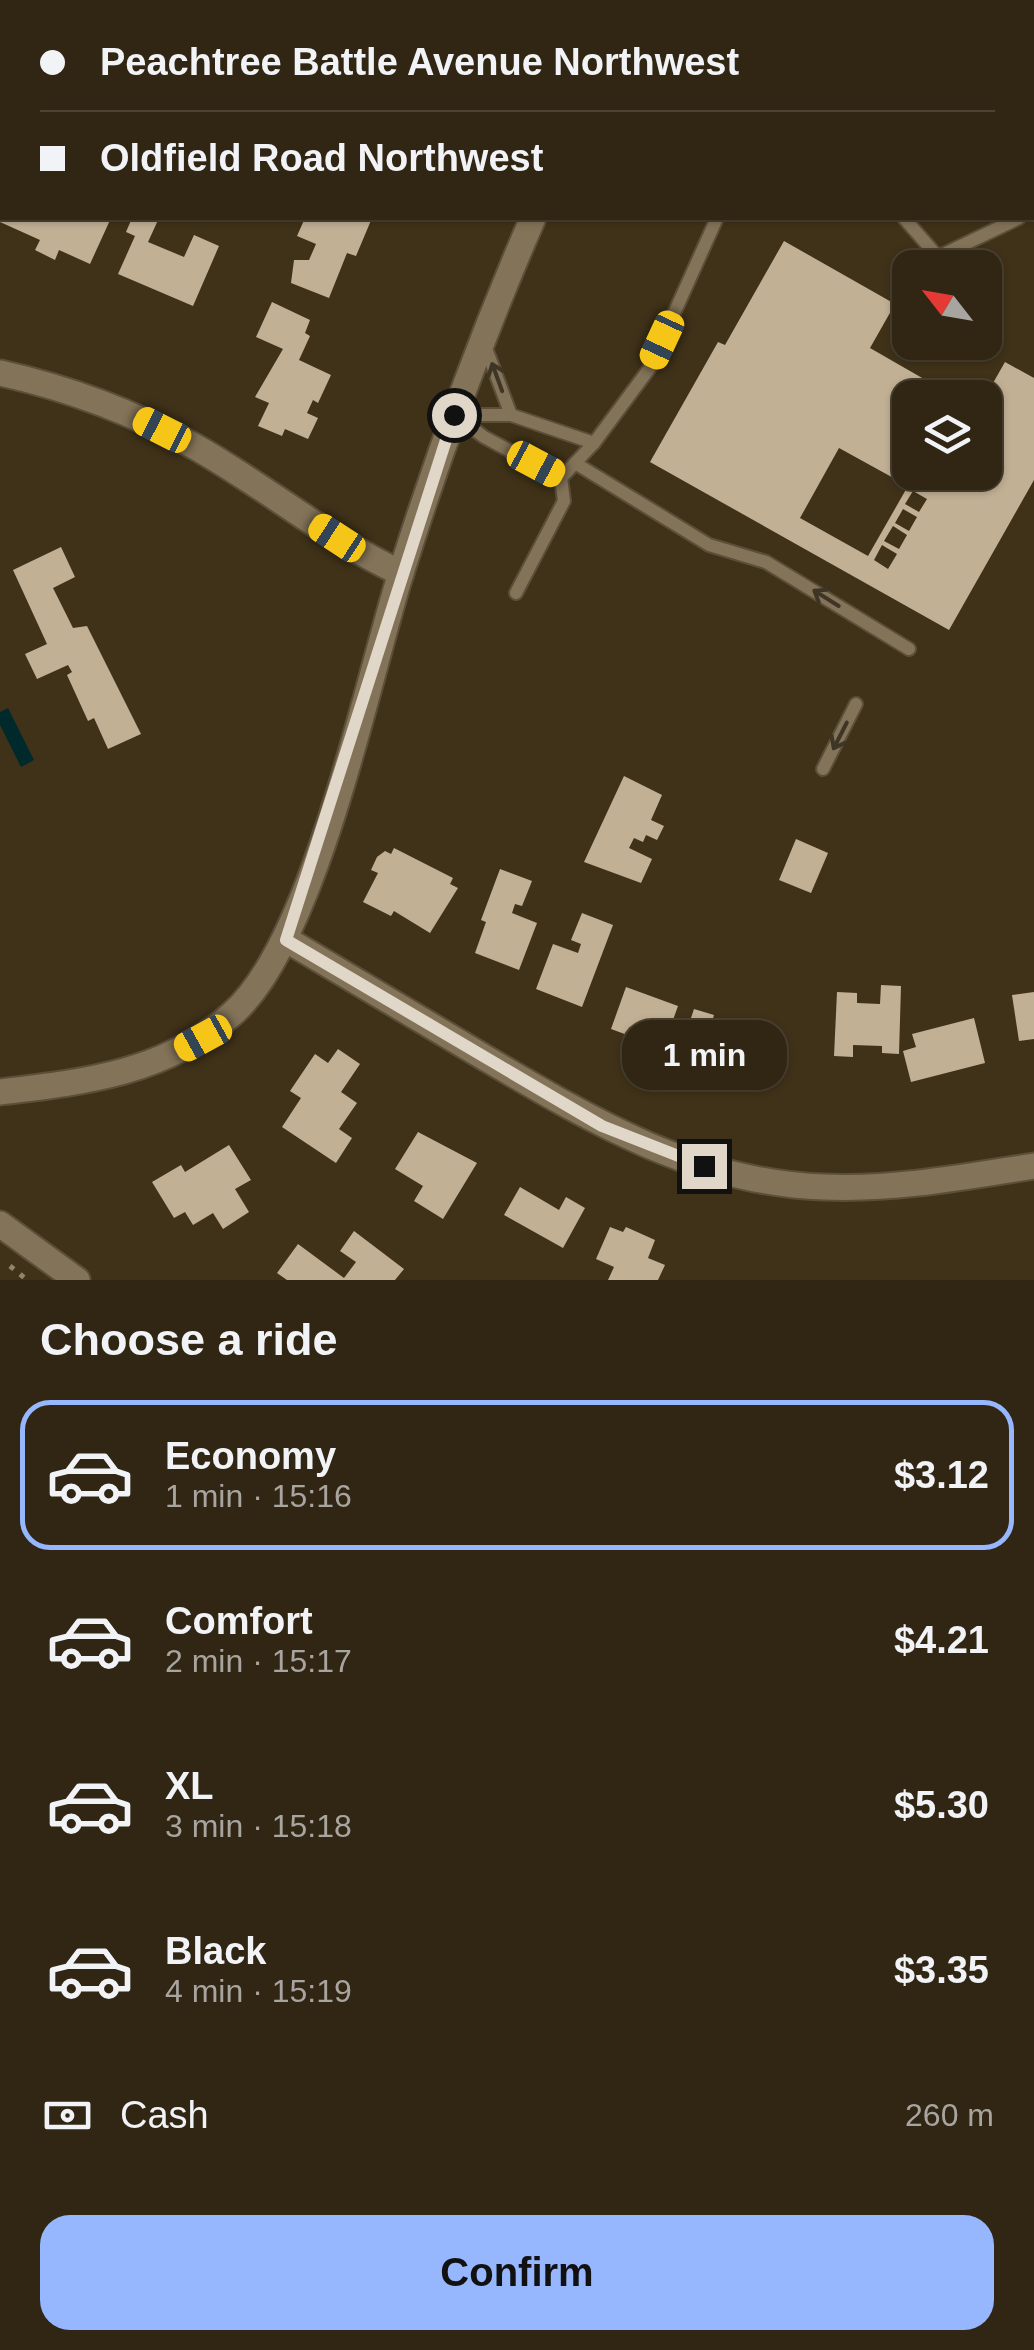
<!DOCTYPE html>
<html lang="en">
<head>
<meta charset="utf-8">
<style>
  body { margin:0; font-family:Arial,sans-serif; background:#3c3221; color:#f1f3f6; height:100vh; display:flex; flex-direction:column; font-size:38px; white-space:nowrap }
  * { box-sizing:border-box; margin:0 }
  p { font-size:32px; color:#a8a5a0 }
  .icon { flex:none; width:55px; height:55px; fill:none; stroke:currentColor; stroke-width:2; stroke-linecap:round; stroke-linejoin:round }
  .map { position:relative; height:1280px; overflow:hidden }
  .panel { display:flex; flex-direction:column; background:#302613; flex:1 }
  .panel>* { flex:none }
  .guide { position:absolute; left:0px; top:0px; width:1035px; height:220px; box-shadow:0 2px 8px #0004,0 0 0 2px #4b4333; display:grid; align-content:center; height:220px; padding:0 40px; background:#302613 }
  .needle { width:65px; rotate:301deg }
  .tools { position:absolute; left:892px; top:250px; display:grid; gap:20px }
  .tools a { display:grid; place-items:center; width:110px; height:110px; border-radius:20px; background:#302613; box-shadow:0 2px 8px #0004,0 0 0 2px #4b4333; font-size:50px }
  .end { position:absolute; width:45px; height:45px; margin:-22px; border:12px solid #e0d7c9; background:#111; box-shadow:0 0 0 5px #111 }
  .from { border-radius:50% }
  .bubble { position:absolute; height:70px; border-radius:30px; background:#302613; box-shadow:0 2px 8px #0004,0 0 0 2px #4b4333; font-size:32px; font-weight:600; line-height:70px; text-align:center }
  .car { position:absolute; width:30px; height:60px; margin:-30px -15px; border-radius:12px; box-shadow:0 0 8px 2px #0007; background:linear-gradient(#f5c518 24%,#345 0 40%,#f5c518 0 76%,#345 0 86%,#f5c518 0) }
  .guide b { display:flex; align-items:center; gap:35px; height:95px; font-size:38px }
  .guide b+b { border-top:2px solid #4b4333 }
  .guide i { width:25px; height:25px; background:#f1f3f6 }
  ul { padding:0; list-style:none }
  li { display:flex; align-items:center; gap:30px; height:150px; margin:0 20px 15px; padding:0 20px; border:5px solid transparent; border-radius:30px }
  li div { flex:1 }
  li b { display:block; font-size:38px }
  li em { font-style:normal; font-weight:600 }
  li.active { border-color:#96b6fd }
  li>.icon { width:90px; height:90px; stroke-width:1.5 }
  h2 { padding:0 40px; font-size:45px; line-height:120px }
  .pay { display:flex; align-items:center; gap:25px; height:110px; padding:0 40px; font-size:38px }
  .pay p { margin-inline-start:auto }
  .button { display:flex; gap:20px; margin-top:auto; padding:20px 40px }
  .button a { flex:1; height:115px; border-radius:30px; background:#96b6fd; color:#111; font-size:40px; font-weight:600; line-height:115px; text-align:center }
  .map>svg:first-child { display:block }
  .water { fill:#00292c }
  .building { fill:#c1b094; fill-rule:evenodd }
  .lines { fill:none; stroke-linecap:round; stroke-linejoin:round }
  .service-casing { stroke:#5b4f3a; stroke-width:16 }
  .minor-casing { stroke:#5b4f3a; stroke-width:29 }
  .path { stroke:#908571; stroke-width:5; stroke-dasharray:5 8; stroke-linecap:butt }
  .service { stroke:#837358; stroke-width:12 }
  .minor { stroke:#837358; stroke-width:25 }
  .oneway { stroke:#3f3526 }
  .route { stroke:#e0d7c9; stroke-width:12 }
</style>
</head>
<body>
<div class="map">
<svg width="1034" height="1280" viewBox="0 0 1034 1280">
  <rect width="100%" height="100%" fill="#403219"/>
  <polygon class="water" points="8,708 34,760 21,767 0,725 0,712"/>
  <g class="building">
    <polygon points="0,218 111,218 90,264 59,250 55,260 35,250 40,240 0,222"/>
    <polygon points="132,218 159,218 148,242 184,257 194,235 219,246 193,306 118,274 135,236 126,232"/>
    <polygon points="305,218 372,218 356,256 347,253 329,298 291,283 294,260 309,260 316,244 297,236"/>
    <path d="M784,241l111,63 -25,44 87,50h-47v74h75v-75l20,-35 29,16v102l-85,150 -299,-168 68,-120 7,3zM839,448l69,38 -40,70 -68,-38zM913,491l14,8 -8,13 -14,-8zM903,509l14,8 -8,14 -14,-8zM893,526l14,9 -8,14 -15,-8zM882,545l15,9 -9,15 -14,-9z"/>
    <polygon points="272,302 310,320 305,333 310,336 299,360 331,375 318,403 313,400 307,413 318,418 308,439 285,429 282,436 258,426 269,403 255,397 283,349 256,337"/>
    <polygon points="61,547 75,577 53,588 73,628 87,626 141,734 108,749 94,718 88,721 67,675 72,672 68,665 37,679 25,654 47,644 13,570"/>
    <polygon points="624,776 662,795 651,820 664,826 657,840 646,835 643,842 634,838 629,848 652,859 641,883 584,862"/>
    <polygon points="796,839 828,853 811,893 779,880"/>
    <polygon points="394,848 453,878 450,884 458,888 430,933 394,911 391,916 363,902 378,873 371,870 377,857 385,851 391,854"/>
    <polygon points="500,869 532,881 522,906 515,904 512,913 537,923 519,970 475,953 486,922 481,920"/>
    <polygon points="582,913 613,925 582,1007 536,989 553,944 578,953 581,944 571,940"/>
    <polygon points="881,985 901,986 899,1054 882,1053 882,1046 853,1045 853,1057 834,1056 837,992 857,993 857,1003 880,1004"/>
    <polygon points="626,987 678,1006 663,1048 611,1029"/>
    <polygon points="1034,992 1034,1039 1019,1041 1012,995"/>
    <polygon points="694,1009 714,1015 710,1028 720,1031 722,1026 759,1044 751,1067 732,1061 729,1070 708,1063 707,1068 679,1054"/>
    <polygon points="974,1018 985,1063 911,1082 903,1051 916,1047 912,1034"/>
    <polygon points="338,1049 360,1064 341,1092 357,1103 339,1129 352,1138 336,1163 282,1127 301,1098 290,1091 315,1054 328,1063"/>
    <polygon points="418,1132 477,1163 443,1219 414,1201 423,1186 395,1169"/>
    <polygon points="229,1145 251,1180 235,1189 249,1212 223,1229 213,1213 193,1225 185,1212 174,1218 152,1182 181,1165 185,1172"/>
    <polygon points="520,1187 559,1210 566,1197 585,1208 563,1248 504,1215"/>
    <polygon points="610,1227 623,1232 626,1227 655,1240 648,1258 665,1265 658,1280 608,1280 614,1267 596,1259"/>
    <polygon points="354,1231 404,1269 395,1280 287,1280 277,1273 298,1244 344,1278 356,1262 340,1251"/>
  </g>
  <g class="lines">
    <defs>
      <g id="service">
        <polyline points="723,0 723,2"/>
        <polyline points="760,0 761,2"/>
        <polyline points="1032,209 1034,207"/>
        <polyline points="904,218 938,257 1019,218"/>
        <polyline points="484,343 511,415"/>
        <polyline points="454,415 511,415 594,443"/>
        <polyline points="456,416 484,437 561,478"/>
        <polyline points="575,463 709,545 766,562 909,649"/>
        <polyline points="516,593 564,501 561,478 594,443 649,369 717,218"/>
        <polyline points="823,769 856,704"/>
      </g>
      <g id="minor">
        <polyline points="627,2 628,0"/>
        <path d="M0,373c67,15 132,39 192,72 72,40 135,94 209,128"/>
        <path d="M287,940c65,39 130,77 195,116 107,63 213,127 342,131 71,3 140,-10 210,-21"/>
        <path d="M0,1092c85,-10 166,-19 232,-78 83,-72 134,-330 169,-441 38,-121 82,-240 132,-355"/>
        <polyline points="0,1224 77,1280"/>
      </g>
    </defs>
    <use href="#service" class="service-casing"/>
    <use href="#minor" class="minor-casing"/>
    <polyline class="path" points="10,1266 27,1280"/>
    <use href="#service" class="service"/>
    <use href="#minor" class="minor"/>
  </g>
  <defs><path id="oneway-shaft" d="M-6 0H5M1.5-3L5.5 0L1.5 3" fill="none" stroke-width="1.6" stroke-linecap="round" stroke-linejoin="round" transform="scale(2.5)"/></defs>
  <g class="oneway">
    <use href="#oneway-shaft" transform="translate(497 377) rotate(-110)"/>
    <use href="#oneway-shaft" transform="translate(826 598) rotate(-148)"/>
    <use href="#oneway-shaft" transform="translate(840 736) rotate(117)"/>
  </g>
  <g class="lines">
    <polyline class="route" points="454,415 286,940 602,1126 704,1166"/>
  </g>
</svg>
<div class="tools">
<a><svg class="needle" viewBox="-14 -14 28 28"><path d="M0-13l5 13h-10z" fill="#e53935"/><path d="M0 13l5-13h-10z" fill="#a8a5a0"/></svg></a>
<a><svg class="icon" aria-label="layers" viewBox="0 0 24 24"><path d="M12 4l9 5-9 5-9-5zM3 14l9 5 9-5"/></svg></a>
</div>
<i class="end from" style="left:454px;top:415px"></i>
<i class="end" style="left:704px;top:1166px"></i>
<div class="bubble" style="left:622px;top:1020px;width:165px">1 min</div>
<i class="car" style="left:662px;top:340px;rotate:205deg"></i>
<i class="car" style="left:162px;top:430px;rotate:297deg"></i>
<i class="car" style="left:536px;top:464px;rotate:118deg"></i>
<i class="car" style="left:337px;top:538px;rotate:303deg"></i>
<i class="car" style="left:203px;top:1038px;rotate:241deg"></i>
<div class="guide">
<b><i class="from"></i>Peachtree Battle Avenue Northwest</b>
<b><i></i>Oldfield Road Northwest</b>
</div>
</div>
<section class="panel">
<h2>Choose a ride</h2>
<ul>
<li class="active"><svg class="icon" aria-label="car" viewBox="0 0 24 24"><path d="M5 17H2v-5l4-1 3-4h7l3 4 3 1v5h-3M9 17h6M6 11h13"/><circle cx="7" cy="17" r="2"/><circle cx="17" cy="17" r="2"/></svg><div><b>Economy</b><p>1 min · 15:16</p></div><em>$3.12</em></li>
<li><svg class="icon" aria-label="car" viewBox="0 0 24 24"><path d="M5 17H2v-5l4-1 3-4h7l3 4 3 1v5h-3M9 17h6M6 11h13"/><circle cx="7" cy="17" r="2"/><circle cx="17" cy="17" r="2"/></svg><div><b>Comfort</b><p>2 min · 15:17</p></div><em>$4.21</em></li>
<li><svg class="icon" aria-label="car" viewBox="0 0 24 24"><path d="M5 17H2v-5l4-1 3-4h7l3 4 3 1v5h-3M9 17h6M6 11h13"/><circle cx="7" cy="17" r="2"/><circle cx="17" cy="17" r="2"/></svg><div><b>XL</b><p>3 min · 15:18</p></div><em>$5.30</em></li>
<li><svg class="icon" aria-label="car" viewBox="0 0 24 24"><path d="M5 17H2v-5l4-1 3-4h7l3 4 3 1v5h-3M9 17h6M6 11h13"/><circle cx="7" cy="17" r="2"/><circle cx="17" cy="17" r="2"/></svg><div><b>Black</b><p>4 min · 15:19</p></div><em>$3.35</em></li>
</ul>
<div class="pay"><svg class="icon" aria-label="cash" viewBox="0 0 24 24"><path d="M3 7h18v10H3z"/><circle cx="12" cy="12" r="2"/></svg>Cash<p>260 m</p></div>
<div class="button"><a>Confirm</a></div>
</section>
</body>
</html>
